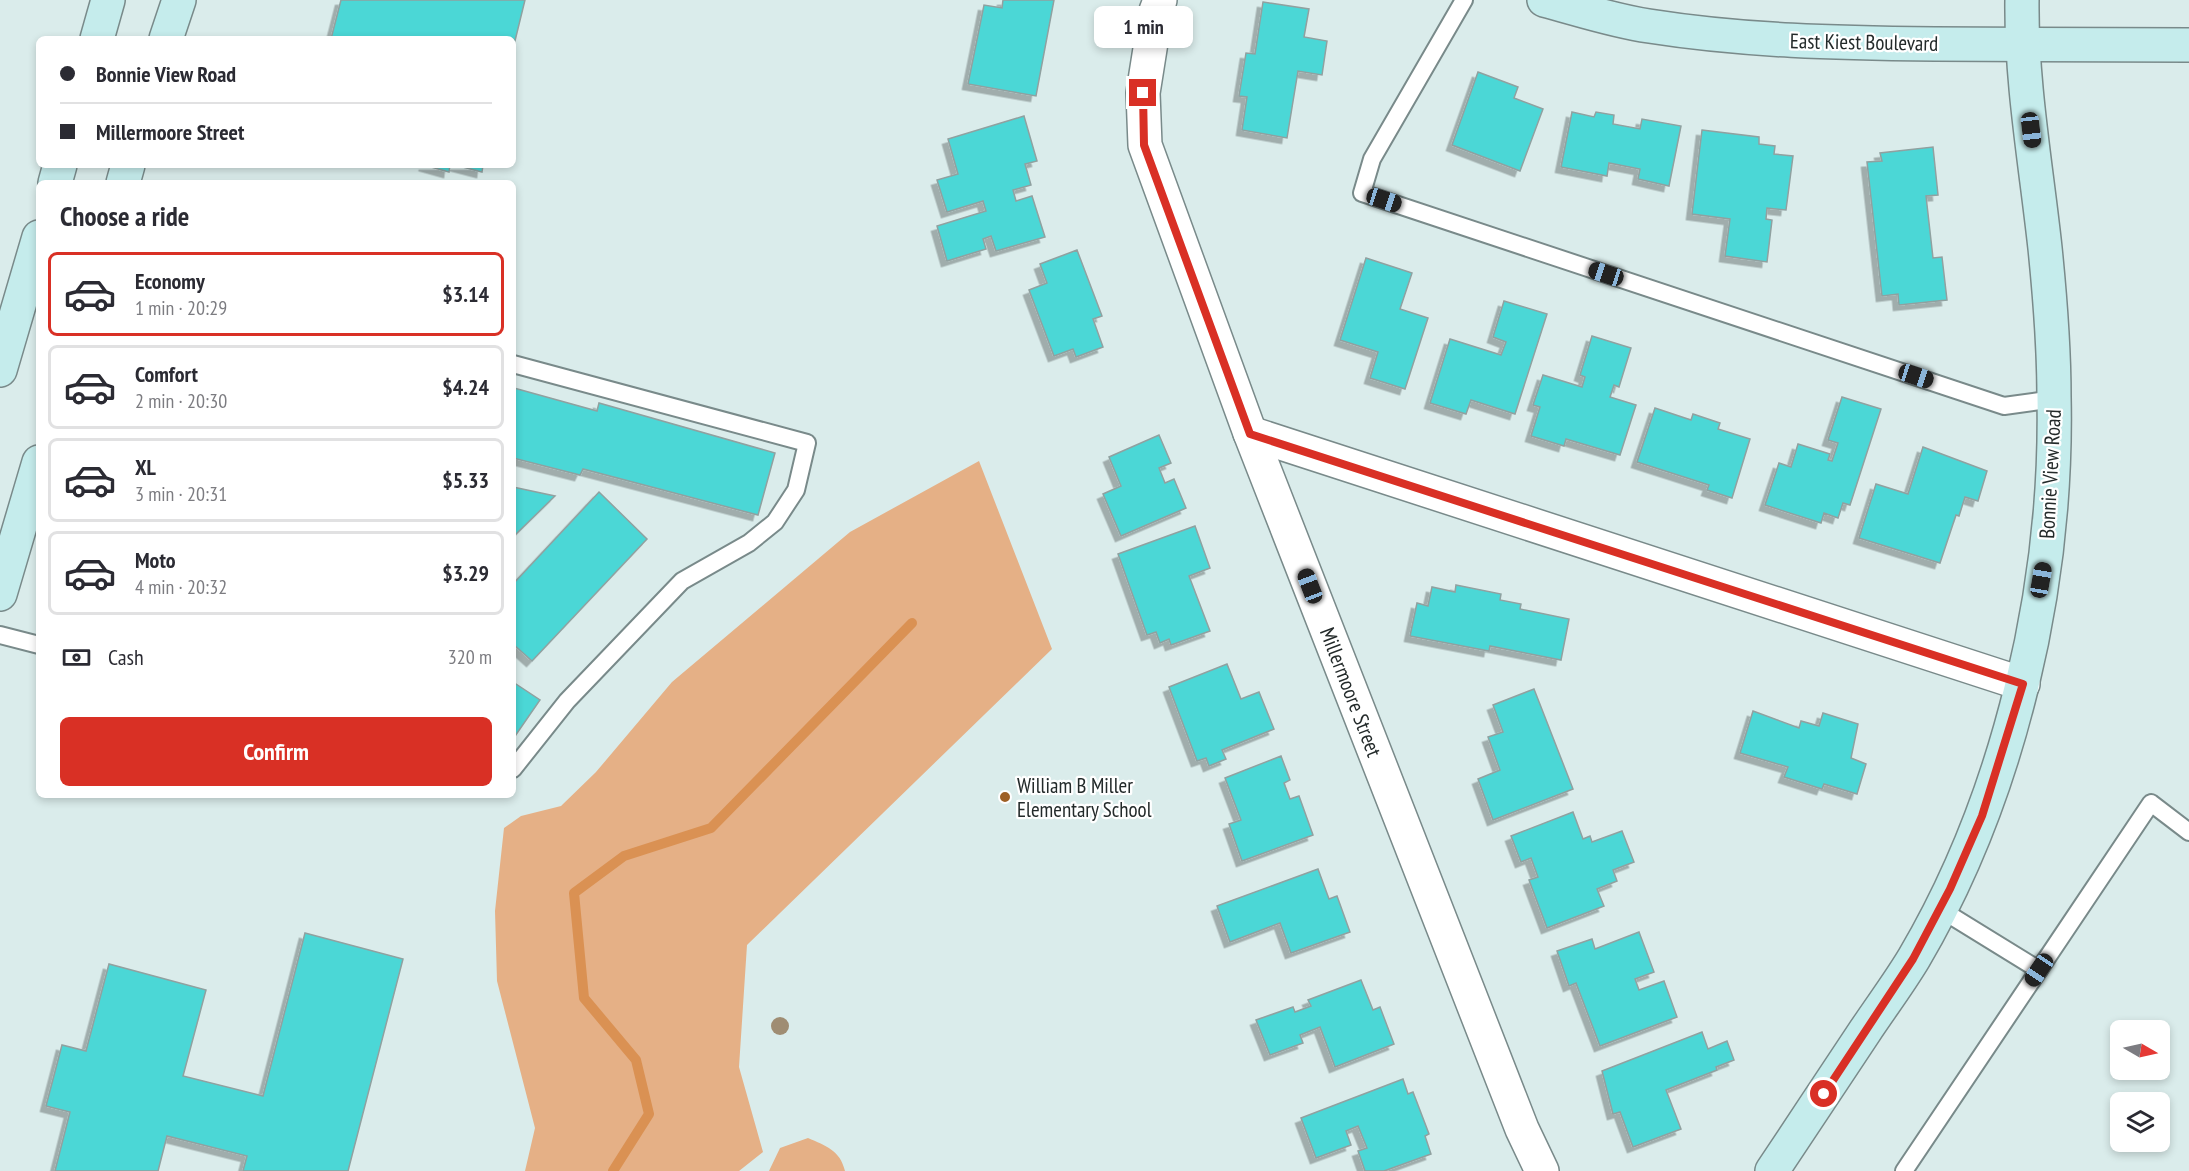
<!DOCTYPE html>
<html lang="en">
<head>
<meta charset="utf-8">
<style>
  body { margin:0; font-family:"PT Sans Narrow",sans-serif; background:#f2f2f3; color:#2b2b33; height:100vh; display:flex; flex-direction:column; font-size:22px; white-space:nowrap }
  * { box-sizing:border-box; margin:0 }
  p { font-size:20px; color:#7c7c81 }
  .icon { flex:none; width:33px; height:33px; fill:none; stroke:currentColor; stroke-width:2; stroke-linecap:round; stroke-linejoin:round }
  .map { position:relative; flex:1; overflow:hidden }
  .details { position:absolute; left:36px; top:180px; width:480px; height:618px; display:flex; flex-direction:column; background:#fff; border-radius:9px; box-shadow:0 3px 9px #0003 }
  .details>* { flex:none }
  .banner { position:absolute; left:36px; top:36px; width:480px; height:132px; border-radius:9px; box-shadow:0 3px 9px #0003; display:grid; align-content:center; height:132px; padding:0 24px; background:#fff }
  .needle { width:39px; rotate:99deg }
  .fabs { position:absolute; left:2110px; top:1020px; display:grid; gap:12px }
  .fabs a { display:grid; place-items:center; width:60px; height:60px; border-radius:9px; background:#fff; box-shadow:0 3px 9px #0003; font-size:30px }
  .end { position:absolute; width:27px; height:27px; margin:-14px; border:8px solid #d93025; background:#fff; box-shadow:0 0 0 3px #fff }
  .from { border-radius:50% }
  .bubble { position:absolute; height:42px; border-radius:9px; background:#fff; box-shadow:0 3px 9px #0003; font-size:20px; font-weight:700; line-height:42px; text-align:center }
  .car { position:absolute; width:18px; height:36px; margin:-18px -9px; border-radius:8px; box-shadow:0 0 4px 2px #0007; background:linear-gradient(#222 24%,#8ab4d8 0 40%,#222 0 76%,#8ab4d8 0 86%,#222 0) }
  .banner b { display:flex; align-items:center; gap:21px; height:57px; font-size:22px }
  .banner b+b { border-top:2px solid #e1e1e2 }
  .banner i { width:15px; height:15px; background:#2b2b33 }
  ul { padding:0; list-style:none }
  li { display:flex; align-items:center; gap:18px; height:84px; margin:0 12px 9px; padding:0 12px; border:3px solid #e1e1e2; border-radius:9px }
  li div { flex:1 }
  li b { display:block; font-size:22px }
  li em { font-style:normal; font-weight:700 }
  li.on { border-color:#d93025 }
  li>.icon { width:54px; height:54px; stroke-width:1.5 }
  h2 { padding:0 24px; font-size:27px; line-height:72px }
  .pay { display:flex; align-items:center; gap:15px; height:66px; padding:0 24px; font-size:22px }
  .pay p { margin-inline-start:auto }
  .button { display:flex; gap:12px; margin-top:auto; padding:12px 24px }
  .button a { flex:1; height:69px; border-radius:9px; background:#d93025; color:#fff; font-size:24px; font-weight:700; line-height:69px; text-align:center }
  .map>svg:first-child { display:block }
  .green { fill:#e5b086 }
  .lines { fill:none; stroke-linecap:round; stroke-linejoin:round }
  .stream { stroke:#da9153; stroke-width:10 }
  .building { fill:#4bd7d6; stroke:#90a1a0; stroke-width:1.5; filter:url(#shadow) }
  .lane-casing { stroke:#798a8a; stroke-width:20 }
  .street-casing { stroke:#798a8a; stroke-width:36 }
  .secondary-casing { stroke:#798a8a; stroke-width:36 }
  .lane { stroke:#fff; stroke-width:16 }
  .street { stroke:#fff; stroke-width:33 }
  .secondary { stroke:#c5ecec; stroke-width:33 }
  .tree { fill:#9f8d73 }
  .route { stroke:#d93025; stroke-width:8 }
  .poi-dot { fill:#9d5f25; stroke:#fff; stroke-width:2 }
  .labels { text-anchor:middle; dominant-baseline:central; stroke-width:4.5; stroke-linejoin:round; paint-order:stroke }
  .street-label { font-size:21px; fill:#232a2a; stroke:#fff }
  .poi-label { font-size:21px; fill:#232a2a; stroke:#fff; text-anchor:start }
</style>
</head>
<body>
<div class="map">
<svg width="2189" height="1171" viewBox="0 0 2189 1171">
  <defs>
    <filter id="shadow"><feDropShadow dx="-5.5" dy="5.5" stdDeviation="0" flood-color="#0004"/></filter>
  </defs>
  <rect width="100%" height="100%" fill="#daeceb"/>
  <g class="green">
    <polygon points="979,461 1052,649 747,945 739,1067 763,1152 739,1171 525,1171 535,1128 497,981 495,911 504,828 521,816 561,806 596,772 672,682 850,532"/>
    <path d="M808,1138c18,8 32,12 37,33h-76l11,-23z"/>
  </g>
  <g class="lines">
    <polyline class="stream" points="613,1171 649,1114 636,1060 584,998 574,893 624,856 711,828 912,623"/>
  </g>
  <g class="building">
    <polygon points="341,0 525,0 513,49 513,39 331,39"/>
    <polygon points="1003,0 1054,0 1036,96 968,84 984,5 1002,8"/>
    <polygon points="1263,2 1309,9 1304,37 1327,41 1322,75 1298,71 1287,138 1242,130 1247,97 1239,96 1246,53 1255,54"/>
    <polygon points="1478,72 1518,87 1514,98 1543,109 1520,171 1452,145"/>
    <polygon points="1572,112 1594,117 1596,112 1614,115 1613,124 1640,129 1642,119 1681,126 1669,186 1638,179 1640,169 1609,163 1607,176 1561,167"/>
    <polygon points="1024,116 1037,161 1025,164 1031,185 1013,190 1016,201 1032,196 1045,237 996,251 991,236 983,239 986,249 947,261 937,226 986,211 983,201 947,212 937,180 958,174 948,139"/>
    <polygon points="1702,130 1759,137 1759,144 1775,146 1774,154 1793,156 1786,210 1767,208 1766,219 1772,220 1767,262 1725,256 1730,219 1692,214"/>
    <polygon points="1933,147 1938,195 1926,196 1933,258 1942,257 1947,300 1899,305 1898,294 1882,296 1867,162 1882,161 1880,153"/>
    <polygon points="424,165 450,165 449,172"/>
    <polygon points="455,165 483,165 482,172"/>
    <polygon points="1077,250 1102,316 1093,319 1103,347 1076,357 1073,349 1054,356 1029,290 1047,283 1040,264"/>
    <polygon points="1366,258 1412,273 1400,309 1428,318 1405,389 1370,378 1378,352 1340,340"/>
    <polygon points="1504,301 1547,314 1515,414 1471,400 1466,414 1430,403 1450,339 1501,355 1506,342 1493,337"/>
    <polygon points="1592,336 1631,348 1619,387 1614,385 1610,397 1636,405 1620,455 1566,439 1564,446 1531,436 1540,407 1533,405 1543,375 1582,387 1585,377 1580,375"/>
    <polygon points="514,388 597,411 599,403 775,453 758,515 583,469 580,475 513,458"/>
    <polygon points="1842,397 1881,409 1850,505 1843,503 1838,518 1824,513 1821,523 1765,505 1779,463 1791,467 1798,444 1830,454 1828,460 1832,461 1838,443 1828,440"/>
    <polygon points="1655,408 1691,420 1693,414 1720,423 1718,429 1750,439 1732,498 1707,490 1709,485 1637,462"/>
    <polygon points="1159,435 1171,463 1159,468 1165,483 1174,479 1186,508 1121,536 1103,494 1121,486 1109,457"/>
    <polygon points="1923,447 1987,471 1978,501 1965,497 1959,516 1956,515 1940,563 1859,538 1876,484 1908,494"/>
    <polygon points="513,487 555,496 514,536 513,536"/>
    <polygon points="599,492 647,539 532,661 513,644 513,584"/>
    <polygon points="1195,526 1210,568 1189,576 1210,631 1171,645 1169,639 1160,643 1156,632 1147,635 1118,554"/>
    <polygon points="1456,585 1501,594 1500,600 1521,604 1520,609 1569,619 1561,660 1490,646 1489,651 1410,636 1417,603 1428,606 1432,587 1455,592"/>
    <polygon points="1227,664 1241,699 1259,692 1274,729 1222,750 1226,759 1209,766 1206,758 1197,761 1169,687"/>
    <polygon points="513,682 540,700 513,739"/>
    <polygon points="1534,689 1573,789 1493,820 1478,779 1500,770 1488,737 1503,732 1493,705"/>
    <polygon points="1753,711 1799,728 1801,721 1819,726 1823,713 1858,724 1851,758 1866,764 1857,794 1824,784 1822,789 1784,777 1788,767 1740,753"/>
    <polygon points="1281,756 1290,780 1284,783 1290,799 1299,796 1313,835 1242,861 1229,824 1241,820 1225,778"/>
    <polygon points="1573,812 1583,839 1590,836 1592,842 1622,831 1634,862 1613,870 1617,881 1597,889 1604,906 1547,928 1529,880 1538,877 1531,858 1521,862 1511,836"/>
    <polygon points="1318,869 1329,899 1337,896 1350,932 1291,953 1280,923 1230,942 1217,906"/>
    <polygon points="1639,932 1654,972 1635,979 1639,990 1664,981 1677,1017 1600,1046 1576,983 1569,986 1557,951 1592,939 1595,949"/>
    <polygon points="305,933 403,959 348,1171 243,1171 247,1156 167,1136 158,1171 55,1171 70,1112 46,1106 62,1045 86,1051 109,964 206,990 183,1076 263,1096"/>
    <polygon points="1361,980 1373,1010 1380,1007 1394,1044 1335,1067 1320,1027 1300,1035 1303,1043 1270,1055 1256,1020 1293,1007 1295,1012 1311,1006 1308,1000"/>
    <polygon points="1702,1032 1708,1049 1727,1041 1734,1060 1716,1067 1717,1070 1666,1090 1681,1129 1633,1147 1620,1112 1613,1114 1602,1071"/>
    <polygon points="1403,1079 1408,1094 1413,1092 1429,1134 1425,1136 1431,1154 1384,1171 1365,1171 1358,1151 1367,1148 1358,1126 1346,1131 1351,1145 1316,1158 1301,1118"/>
  </g>
  <g class="lines">
    <defs>
      <g id="lane">
        <polyline points="1464,0 1372,159 1362,193 2004,406 2054,399"/>
        <polyline points="513,364 807,443 796,490 775,522 749,543 682,581 567,701 513,769"/>
        <polyline points="0,635 39,645"/>
        <polyline points="1940,909 2039,970"/>
        <polyline points="1904,1171 2151,803 2189,832"/>
      </g>
      <g id="street">
        <polyline points="1160,0 1156,11 1143,93 1145,145 1250,433 1522,1129 1542,1171"/>
        <polyline points="1250,433 2023,684"/>
      </g>
      <g id="secondary">
        <path d="M1544,0c34,9 70,21 105,26 95,15 190,17 286,18 84,1 169,1 254,1"/>
        <polyline points="97,39 108,0"/>
        <polyline points="166,39 179,0"/>
        <polyline points="55,183 60,165"/>
        <polyline points="123,183 128,165"/>
        <polyline points="0,370 39,237"/>
        <polyline points="0,594 39,462"/>
        <path d="M1772,1171c31,-47 62,-93 93,-140 16,-24 34,-48 49,-73 96,-163 144,-373 140,-561 0,-50 -4,-100 -9,-149 -9,-83 -24,-165 -23,-248"/>
      </g>
    </defs>
    <use href="#lane" class="lane-casing"/>
    <use href="#street" class="street-casing"/>
    <use href="#secondary" class="secondary-casing"/>
    <use href="#lane" class="lane"/>
    <use href="#street" class="street"/>
    <use href="#secondary" class="secondary"/>
  </g>
  <circle class="tree" cx="780" cy="1026" r="9"/>
  <g class="lines">
    <polyline class="route" points="1143,93 1144,145 1250,434 2023,684 1982,816 1950,889 1913,959 1824,1094"/>
  </g>
  <circle class="poi-dot" cx="1005" cy="797" r="6"/>
  <g class="labels">
    <g class="street-label">
      <text transform="translate(1864 42) rotate(1)">East Kiest Boulevard</text>
      <text transform="translate(2050 474) rotate(-87)">Bonnie View Road</text>
      <text transform="translate(1351 692) rotate(69)">Millermoore Street</text>
    </g>
    <g class="poi-label">
      <text x="1017" y="785">William B Miller<tspan x="1017" dy="24">Elementary School</tspan></text>
    </g>
  </g>
</svg>
<div class="fabs">
<a><svg class="needle" viewBox="-14 -14 28 28"><path d="M0-13l5 13h-10z" fill="#e53935"/><path d="M0 13l5-13h-10z" fill="#7c7c81"/></svg></a>
<a><svg class="icon" aria-label="layers" viewBox="0 0 24 24"><path d="M12 4l9 5-9 5-9-5zM3 14l9 5 9-5"/></svg></a>
</div>
<i class="end from" style="left:1824px;top:1094px"></i>
<i class="end" style="left:1143px;top:93px"></i>
<div class="bubble" style="left:1094px;top:6px;width:99px">1 min</div>
<i class="car" style="left:2031px;top:130px;rotate:173deg"></i>
<i class="car" style="left:1384px;top:200px;rotate:108deg"></i>
<i class="car" style="left:1606px;top:274px;rotate:288deg"></i>
<i class="car" style="left:1916px;top:376px;rotate:108deg"></i>
<i class="car" style="left:2041px;top:580px;rotate:10deg"></i>
<i class="car" style="left:1310px;top:586px;rotate:339deg"></i>
<i class="car" style="left:2039px;top:970px;rotate:214deg"></i>
<div class="banner">
<b><i class="from"></i>Bonnie View Road</b>
<b><i></i>Millermoore Street</b>
</div>
<section class="details">
<h2>Choose a ride</h2>
<ul>
<li class="on"><svg class="icon" aria-label="car" viewBox="0 0 24 24"><path d="M5 17H2v-5l4-1 3-4h7l3 4 3 1v5h-3M9 17h6M6 11h13"/><circle cx="7" cy="17" r="2"/><circle cx="17" cy="17" r="2"/></svg><div><b>Economy</b><p>1 min · 20:29</p></div><em>$3.14</em></li>
<li><svg class="icon" aria-label="car" viewBox="0 0 24 24"><path d="M5 17H2v-5l4-1 3-4h7l3 4 3 1v5h-3M9 17h6M6 11h13"/><circle cx="7" cy="17" r="2"/><circle cx="17" cy="17" r="2"/></svg><div><b>Comfort</b><p>2 min · 20:30</p></div><em>$4.24</em></li>
<li><svg class="icon" aria-label="car" viewBox="0 0 24 24"><path d="M5 17H2v-5l4-1 3-4h7l3 4 3 1v5h-3M9 17h6M6 11h13"/><circle cx="7" cy="17" r="2"/><circle cx="17" cy="17" r="2"/></svg><div><b>XL</b><p>3 min · 20:31</p></div><em>$5.33</em></li>
<li><svg class="icon" aria-label="car" viewBox="0 0 24 24"><path d="M5 17H2v-5l4-1 3-4h7l3 4 3 1v5h-3M9 17h6M6 11h13"/><circle cx="7" cy="17" r="2"/><circle cx="17" cy="17" r="2"/></svg><div><b>Moto</b><p>4 min · 20:32</p></div><em>$3.29</em></li>
</ul>
<div class="pay"><svg class="icon" aria-label="cash" viewBox="0 0 24 24"><path d="M3 7h18v10H3z"/><circle cx="12" cy="12" r="2"/></svg>Cash<p>320 m</p></div>
<div class="button"><a>Confirm</a></div>
</section>
</div>
</body>
</html>
